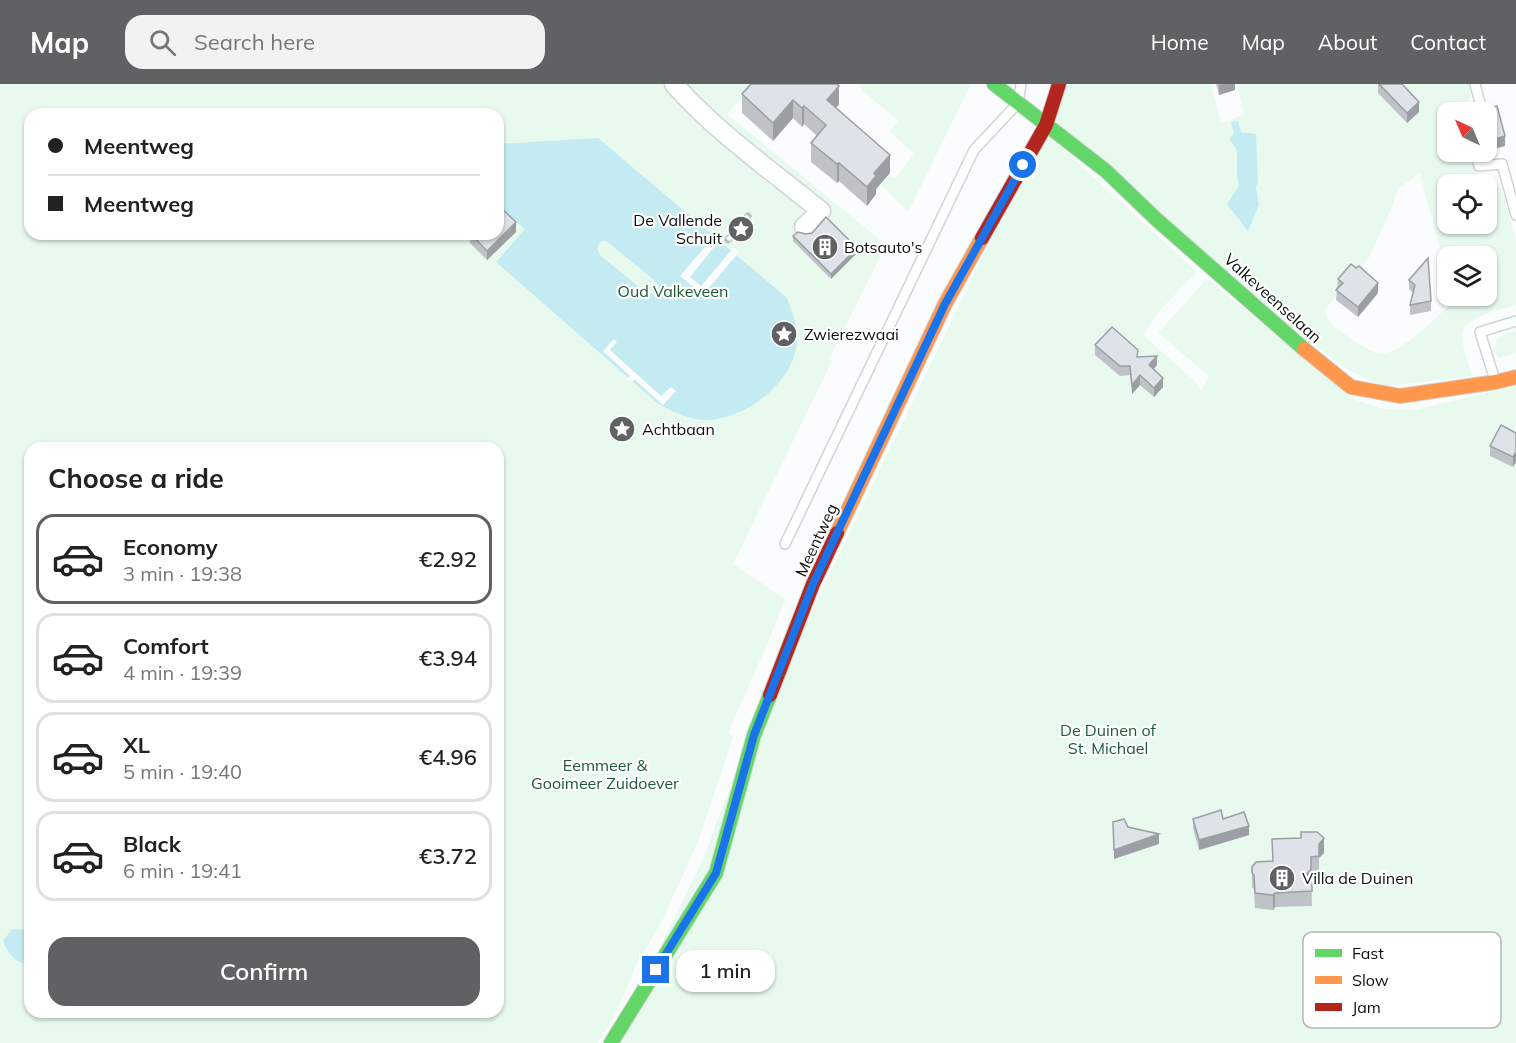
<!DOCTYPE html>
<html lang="en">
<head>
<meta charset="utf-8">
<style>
  body { margin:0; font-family:Mulish,sans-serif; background:#f2f2f2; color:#222; height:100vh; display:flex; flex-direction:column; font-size:22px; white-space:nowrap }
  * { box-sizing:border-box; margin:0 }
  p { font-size:20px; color:#767676 }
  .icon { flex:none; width:33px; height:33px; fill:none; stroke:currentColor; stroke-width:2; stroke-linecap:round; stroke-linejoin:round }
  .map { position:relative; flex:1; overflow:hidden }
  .panel { position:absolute; left:24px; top:358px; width:480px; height:576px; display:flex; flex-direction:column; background:#fff; border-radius:18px; box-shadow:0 2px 4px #0004 }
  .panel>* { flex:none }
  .top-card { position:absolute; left:24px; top:24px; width:480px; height:132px; border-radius:18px; box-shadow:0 2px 4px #0004; display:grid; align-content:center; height:132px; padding:0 24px; background:#fff }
  .needle { width:39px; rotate:316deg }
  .tools { position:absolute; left:1437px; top:18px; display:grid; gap:12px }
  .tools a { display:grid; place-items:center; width:60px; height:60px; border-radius:12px; background:#fff; box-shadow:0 2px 4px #0004; font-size:30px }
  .end { position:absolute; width:27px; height:27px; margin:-14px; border:8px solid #1a73e8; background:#fff; box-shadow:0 0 0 3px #fff }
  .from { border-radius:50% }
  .bubble { position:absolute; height:42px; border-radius:18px; background:#fff; box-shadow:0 2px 4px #0004; font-size:20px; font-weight:600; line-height:42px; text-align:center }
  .top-card b { display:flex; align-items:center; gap:21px; height:57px; font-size:22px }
  .top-card b+b { border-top:2px solid #e0e0e0 }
  .top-card i { width:15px; height:15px; background:#222 }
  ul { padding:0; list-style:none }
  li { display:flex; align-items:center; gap:18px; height:90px; margin:0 12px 9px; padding:0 12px; border:3px solid #e0e0e0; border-radius:18px }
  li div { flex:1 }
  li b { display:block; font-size:22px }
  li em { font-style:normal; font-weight:600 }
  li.selected { border-color:#606162 }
  li>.icon { width:54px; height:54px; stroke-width:1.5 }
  h2 { padding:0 24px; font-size:27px; line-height:72px }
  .button { display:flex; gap:12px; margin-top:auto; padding:12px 24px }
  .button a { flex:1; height:69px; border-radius:18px; background:#606162; color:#fff; font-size:24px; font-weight:600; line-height:69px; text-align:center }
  header { display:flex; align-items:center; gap:36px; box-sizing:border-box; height:84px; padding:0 30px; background:#606162; color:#fff }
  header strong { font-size:28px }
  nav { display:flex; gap:33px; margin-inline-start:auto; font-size:21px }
  .search { width:420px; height:54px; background:#f2f2f2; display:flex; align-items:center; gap:15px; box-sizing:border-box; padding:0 21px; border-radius:18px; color:#767676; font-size:22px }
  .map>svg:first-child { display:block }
  .green { fill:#e8f9ed; fill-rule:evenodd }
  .water { fill:#c4ebf2; fill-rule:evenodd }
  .pier { fill:#fbfcfd }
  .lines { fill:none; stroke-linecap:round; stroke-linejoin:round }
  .lane-casing { stroke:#d2d3d5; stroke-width:12 }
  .street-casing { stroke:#d2d3d5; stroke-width:21 }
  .fast-casing { stroke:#d2d3d5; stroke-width:16 }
  .slow-casing { stroke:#d2d3d5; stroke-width:16 }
  .jam-casing { stroke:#d2d3d5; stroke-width:16 }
  .lane { stroke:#feffff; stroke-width:9 }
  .street { stroke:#feffff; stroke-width:18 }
  .fast { stroke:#63d668; stroke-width:14 }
  .slow { stroke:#ff974d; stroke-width:14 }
  .jam { stroke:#b3261e; stroke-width:14 }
  .rail-casing { stroke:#bebebe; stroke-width:7 }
  .rail { stroke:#fff; stroke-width:4.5; stroke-dasharray:14; stroke-linecap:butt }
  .wall { fill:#bfc3c8 }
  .shaded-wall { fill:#9b9fa3 }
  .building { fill:#dee3e9; stroke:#9b9fa3; stroke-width:1.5 }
  .route { stroke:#1a73e8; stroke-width:8 }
  .labels { text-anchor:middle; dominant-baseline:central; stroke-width:4.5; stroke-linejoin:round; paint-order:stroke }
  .poi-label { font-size:16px; fill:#0c0d0f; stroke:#fff; text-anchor:start }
  .park-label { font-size:16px; fill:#1b5a35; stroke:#fff }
  .street-label { font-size:16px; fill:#0c0d0f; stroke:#fff }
  .key { fill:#fff; stroke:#b6b6b7; stroke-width:1.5 }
  .key-label { font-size:16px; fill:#0c0d0f }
</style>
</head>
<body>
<header>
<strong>Map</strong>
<div class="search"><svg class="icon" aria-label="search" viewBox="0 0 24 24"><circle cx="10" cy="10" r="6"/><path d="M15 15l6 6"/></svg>Search here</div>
<nav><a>Home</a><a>Map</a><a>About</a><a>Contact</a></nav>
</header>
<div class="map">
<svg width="1516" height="959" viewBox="0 0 1516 959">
  <rect width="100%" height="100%" fill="#fbfcfd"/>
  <g class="green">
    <path d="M0,0h755l-28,30 159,131 -53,105 -4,17 -96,197 52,35 -16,41 -41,93 5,4 -35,104 -35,78 -26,44 -20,48 -19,32h-598zM30,30h468v120h-468zM30,364h468v564h-468z"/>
    <polygon points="858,0 971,0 908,128 881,101 889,92 896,94 914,70 890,47 899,37 863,7"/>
    <path d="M1063,0h148l10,39 23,-8 -7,-31h232l1,14 -9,14h-13v40h20l12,26 22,11 14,50v66c-14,5 -52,11 -54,28 -1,11 7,32 10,43l-87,10 -21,-8 -18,-10 -47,-34 -251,-219zM1241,48l15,2 2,47 -2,7 3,16c-25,-22 -23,-22 -22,-54l-8,-11 5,-6zM1420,89l27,103 1,-20h38v40h-33l1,5c-15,13 -57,58 -76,52 -16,-4 -31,-18 -45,-27l-6,-7 -2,-10 43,-50 23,-50 7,-20zM1448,100h38v40h-38z"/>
    <polygon points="1043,47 1197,188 1160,226 1143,251 1195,297 1201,307 1209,292 1158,249 1205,197 1209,196 1355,316 1384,325 1414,326 1516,302 1516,959 613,959 705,771 721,727 774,606"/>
    <polygon points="1516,246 1516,269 1499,274 1494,268 1497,254"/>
  </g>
  <g class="water">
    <polygon points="1238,37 1241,48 1256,50 1258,97 1256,104 1259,120 1248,147 1227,120 1239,102 1237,93 1237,66 1229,55 1234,49 1231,38"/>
    <path d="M598,54l189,160c5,13 10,26 10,40 0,42 -49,80 -88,82 -19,1 -35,-8 -52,-17l-161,-141 29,-33 -25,-21 -2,1v-65zM606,157l47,38 5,6 -1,7 -6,2 -6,-2 -45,-37 -3,-7 3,-6z"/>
    <path d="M12,845l18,1v34c-15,0 -22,-11 -27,-23z"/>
  </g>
  <g class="pier">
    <polygon points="717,149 722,153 690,193 701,202 734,163 739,168 703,211 680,192"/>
    <polygon points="614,255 617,258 610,266 661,312 671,303 676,307 663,321 635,296 632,298 628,294 630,292 603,267"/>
  </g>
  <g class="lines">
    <defs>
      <g id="lane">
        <polyline points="1471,28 1481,23 1475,0"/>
        <polyline points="1475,68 1479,82 1502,80 1516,131"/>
        <polyline points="1495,296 1480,248 1516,237"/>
        <polyline points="785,460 974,66 1018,19 1021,0"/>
      </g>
      <path id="street" d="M674,0c41,47 98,87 147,127l-17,16 2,1"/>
      <g id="fast">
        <polyline points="994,0 1106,87 1156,135 1304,265"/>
        <polyline points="611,959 716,789 754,651 770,611"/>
      </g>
      <g id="slow">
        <polyline points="1304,265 1351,303 1400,312 1496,298 1516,293"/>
        <polyline points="837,449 945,220 982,154"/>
      </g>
      <g id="jam">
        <polyline points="982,154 1046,41 1059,0"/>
        <polyline points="770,611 813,500 837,449"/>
      </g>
    </defs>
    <use href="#lane" class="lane-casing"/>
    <use href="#street" class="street-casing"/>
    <use href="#fast" class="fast-casing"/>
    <use href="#slow" class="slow-casing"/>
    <use href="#jam" class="jam-casing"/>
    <use href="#lane" class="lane"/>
    <use href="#street" class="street"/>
    <use href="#fast" class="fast"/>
    <use href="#slow" class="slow"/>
    <use href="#jam" class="jam"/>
    <defs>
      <polyline id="rail" points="728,156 748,132"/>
    </defs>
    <use href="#rail" class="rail-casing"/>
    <use href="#rail" class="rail"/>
  </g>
  <g class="wall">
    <polygon points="1216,0 1235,0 1235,6 1219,11"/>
    <polygon points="1378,0 1402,0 1419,28 1407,39 1378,9"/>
    <polygon points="742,10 839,20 836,24 890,89 876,105 876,110 867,122 839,97 837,99 811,78 811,59 817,52 804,40 802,43 793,34 773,57 742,29"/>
    <polygon points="516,148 487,176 470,159 470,150 498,150"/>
    <polygon points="793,152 857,169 831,195 793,157"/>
    <polygon points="1338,195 1378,209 1358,233 1336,216"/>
    <polygon points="1409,196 1431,217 1431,227 1410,231 1410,221 1413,209 1409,205"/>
    <polygon points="1095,261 1157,281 1154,285 1163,303 1154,313 1140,301 1132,310 1130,291 1120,292 1095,271"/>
    <polygon points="1516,349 1516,378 1513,383 1490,372 1490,362"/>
    <polygon points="1193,735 1223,735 1249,751 1199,766 1193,744"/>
    <polygon points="1324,769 1319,774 1319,787 1311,787 1312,822 1275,823 1273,826 1255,824 1254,805 1252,803 1252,783 1272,777"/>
  </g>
  <g class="shaded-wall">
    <polygon points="1223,0 1235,0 1235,6 1219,11 1219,1"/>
    <polygon points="839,2 839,20 827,35 827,16"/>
    <polygon points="793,16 793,34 773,57 773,39"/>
    <polygon points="1419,18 1419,28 1407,39 1407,29"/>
    <polygon points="804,22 804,40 802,43 802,24"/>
    <polygon points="1505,52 1505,62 1487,67 1487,57"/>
    <polygon points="890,71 890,89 876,105 876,110 867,122 867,103 874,89"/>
    <polygon points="839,79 839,97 837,99 837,80"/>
    <polygon points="516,138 516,148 487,176 487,167"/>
    <polygon points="857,164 857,169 831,195 831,190"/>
    <polygon points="1378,199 1378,209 1358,233 1358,223"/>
    <polygon points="1157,272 1157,281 1149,290 1149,281"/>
    <polygon points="1140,291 1140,301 1132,310 1132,301"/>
    <polygon points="1163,294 1163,303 1154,313 1154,304"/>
    <polygon points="1516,368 1516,378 1513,383 1513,373"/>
    <polygon points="1249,742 1249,751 1199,766 1199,756"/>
    <polygon points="1159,750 1159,760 1114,775 1114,766"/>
    <polygon points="1324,754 1324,769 1319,774 1319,760"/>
    <polygon points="1311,773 1311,800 1305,792"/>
    <polygon points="1275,809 1275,823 1273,826 1273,811"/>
  </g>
  <g class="building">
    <polygon points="751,0 837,0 839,2 827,16 890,71 874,89 876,92 867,103 839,79 837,80 811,59 826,41 804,22 802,24 793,16 773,39 742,10"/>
    <polygon points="1379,0 1402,0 1419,18 1407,29"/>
    <polygon points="1497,22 1505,52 1487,57 1486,28 1479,28 1479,27"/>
    <polygon points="498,121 516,138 487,167 471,150 498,150"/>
    <polygon points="826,133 857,164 831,190 793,152 798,148 806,150 812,149"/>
    <polygon points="1428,174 1431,217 1410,221 1415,201 1409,196"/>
    <polygon points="1351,180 1356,184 1359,182 1378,199 1358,223 1336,206 1343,199 1338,195"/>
    <polygon points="1112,243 1138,266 1137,273 1157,272 1149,281 1163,294 1154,304 1140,291 1132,301 1130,282 1120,282 1095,261"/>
    <polygon points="1501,341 1516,349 1516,368 1513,373 1490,362"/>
    <polygon points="1221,726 1223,735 1244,728 1249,742 1199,756 1193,735"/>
    <polygon points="1124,735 1128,743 1159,750 1114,766 1113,738"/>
    <polygon points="1301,748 1317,748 1324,754 1319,760 1319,772 1311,773 1311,785 1305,792 1312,798 1312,807 1275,809 1273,811 1255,809 1254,791 1252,789 1252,783 1256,778 1273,777 1272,755 1301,754"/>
  </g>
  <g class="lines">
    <polyline class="route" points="656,886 716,789 754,651 813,500 945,220 1023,81"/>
  </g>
  <defs>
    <symbol id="sight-disc" viewBox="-11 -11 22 22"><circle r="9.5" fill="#606162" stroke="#fff"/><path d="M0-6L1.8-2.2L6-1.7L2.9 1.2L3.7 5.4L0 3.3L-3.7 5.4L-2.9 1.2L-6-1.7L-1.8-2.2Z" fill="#fff"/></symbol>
    <symbol id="building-disc" viewBox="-11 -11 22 22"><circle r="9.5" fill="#606162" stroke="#fff"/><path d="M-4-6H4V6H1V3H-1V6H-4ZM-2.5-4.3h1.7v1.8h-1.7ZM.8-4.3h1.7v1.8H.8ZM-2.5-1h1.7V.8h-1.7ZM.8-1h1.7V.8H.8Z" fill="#fff"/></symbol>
  </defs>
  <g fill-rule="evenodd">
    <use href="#sight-disc" x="726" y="130" width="30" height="30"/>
    <use href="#building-disc" x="810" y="148" width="30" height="30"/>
    <use href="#sight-disc" x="769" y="235" width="30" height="30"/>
    <use href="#sight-disc" x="607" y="330" width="30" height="30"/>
    <use href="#building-disc" x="1267" y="779" width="30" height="30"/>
  </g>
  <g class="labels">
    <g class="poi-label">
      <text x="722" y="136" text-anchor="end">De Vallende<tspan x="722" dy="18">Schuit</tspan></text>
      <text x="844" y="163">Botsauto's</text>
      <text x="804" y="250">Zwierezwaai</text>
      <text x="642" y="345">Achtbaan</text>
      <text x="1302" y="794">Villa de Duinen</text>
    </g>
    <g class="park-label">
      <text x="673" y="207">Oud Valkeveen</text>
      <text x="1108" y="646">De Duinen of<tspan x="1108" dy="18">St. Michael</tspan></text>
      <text x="605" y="681">Eemmeer &amp;<tspan x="605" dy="18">Gooimeer Zuidoever</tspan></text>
    </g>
    <g class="street-label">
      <text transform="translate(1273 214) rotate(42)">Valkeveenselaan</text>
      <text transform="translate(816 456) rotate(-65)">Meentweg</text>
    </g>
  </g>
  <rect x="1303" y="848" width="198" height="96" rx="9" class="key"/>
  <rect x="1315" y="865" width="27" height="8" fill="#63d668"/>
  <rect x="1315" y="892" width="27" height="8" fill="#ff974d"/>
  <rect x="1315" y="919" width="27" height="8" fill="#b3261e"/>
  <g class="key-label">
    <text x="1352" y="875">Fast</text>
    <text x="1352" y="902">Slow</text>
    <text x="1352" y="929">Jam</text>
  </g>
</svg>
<div class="tools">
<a><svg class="needle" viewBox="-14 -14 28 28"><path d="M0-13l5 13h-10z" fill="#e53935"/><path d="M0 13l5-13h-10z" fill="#767676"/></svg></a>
<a><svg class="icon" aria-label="locate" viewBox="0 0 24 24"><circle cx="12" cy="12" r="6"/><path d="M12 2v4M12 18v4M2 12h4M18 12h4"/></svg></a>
<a><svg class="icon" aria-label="layers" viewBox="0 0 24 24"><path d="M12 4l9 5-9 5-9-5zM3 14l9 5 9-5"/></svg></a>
</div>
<i class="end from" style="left:1023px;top:81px"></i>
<i class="end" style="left:656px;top:886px"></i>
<div class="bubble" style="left:676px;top:866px;width:99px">1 min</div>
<div class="top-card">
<b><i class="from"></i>Meentweg</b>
<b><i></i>Meentweg</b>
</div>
<section class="panel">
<h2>Choose a ride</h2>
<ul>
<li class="selected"><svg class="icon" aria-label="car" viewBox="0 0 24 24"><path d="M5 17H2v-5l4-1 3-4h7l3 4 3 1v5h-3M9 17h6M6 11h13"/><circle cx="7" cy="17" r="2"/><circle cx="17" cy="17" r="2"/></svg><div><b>Economy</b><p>3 min · 19:38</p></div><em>€2.92</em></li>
<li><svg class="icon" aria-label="car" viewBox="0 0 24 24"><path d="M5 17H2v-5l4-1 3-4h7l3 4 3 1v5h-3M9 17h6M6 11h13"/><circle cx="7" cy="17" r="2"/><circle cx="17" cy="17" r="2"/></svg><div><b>Comfort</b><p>4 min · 19:39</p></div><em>€3.94</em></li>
<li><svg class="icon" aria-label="car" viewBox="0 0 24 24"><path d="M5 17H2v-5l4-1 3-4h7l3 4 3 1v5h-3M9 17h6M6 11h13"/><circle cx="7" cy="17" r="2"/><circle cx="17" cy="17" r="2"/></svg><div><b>XL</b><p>5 min · 19:40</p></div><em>€4.96</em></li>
<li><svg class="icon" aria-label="car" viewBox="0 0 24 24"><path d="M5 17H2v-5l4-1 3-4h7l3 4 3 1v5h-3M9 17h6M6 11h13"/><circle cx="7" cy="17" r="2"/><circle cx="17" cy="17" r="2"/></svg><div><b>Black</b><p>6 min · 19:41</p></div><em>€3.72</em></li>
</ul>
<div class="button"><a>Confirm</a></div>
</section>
</div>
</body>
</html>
